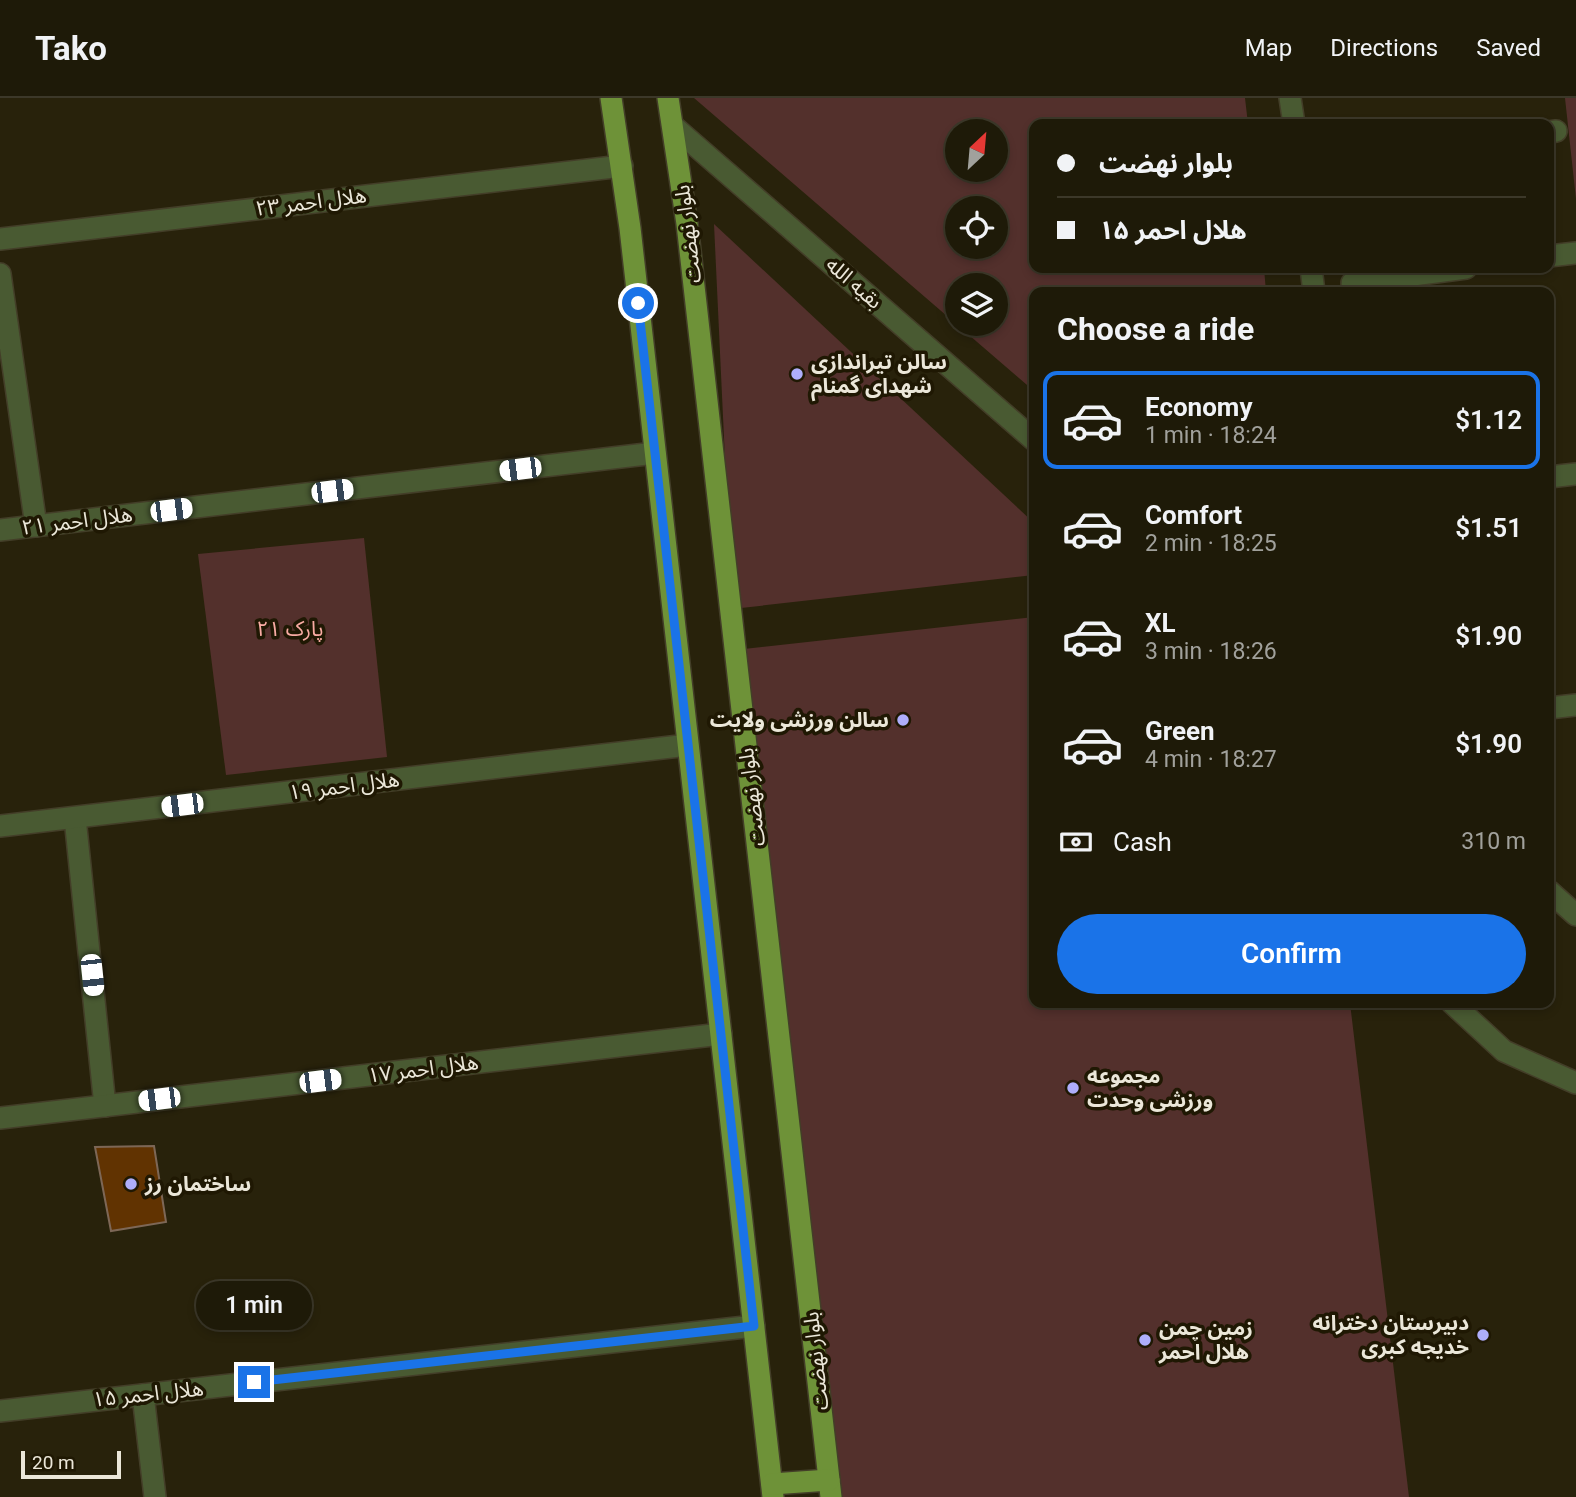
<!DOCTYPE html>
<html lang="en">
<head>
<meta charset="utf-8">
<style>
  body { margin:0; font-family:Roboto,"Noto Sans Arabic",sans-serif; background:#262312; color:#f1f3f6; height:100vh; display:flex; flex-direction:column; font-size:26px; white-space:nowrap }
  * { box-sizing:border-box; margin:0 }
  p { font-size:23px; color:#a1a19c }
  .icon { flex:none; width:38px; height:38px; fill:none; stroke:currentColor; stroke-width:2; stroke-linecap:round; stroke-linejoin:round }
  .map { position:relative; flex:1; overflow:hidden }
  .details { position:absolute; left:1029px; top:189px; width:525px; height:721px; display:flex; flex-direction:column; background:#1e1a08; border-radius:14px; box-shadow:0 4px 10px #0003,0 0 0 2px #3c3829 }
  .details>* { flex:none }
  .top-card { position:absolute; left:1029px; top:21px; width:525px; height:154px; border-radius:14px; box-shadow:0 4px 10px #0003,0 0 0 2px #3c3829; display:grid; align-content:center; height:154px; padding:0 28px; background:#1e1a08 }
  .needle { width:46px; rotate:26deg }
  .fabs { position:absolute; left:945px; top:21px; display:grid; gap:14px }
  .fabs a { display:grid; place-items:center; width:63px; height:63px; border-radius:50%; background:#1e1a08; box-shadow:0 4px 10px #0003,0 0 0 2px #3c3829; font-size:35px }
  .scale { position:absolute; left:21px; bottom:18px; width:100px; box-sizing:border-box; padding-left:7px; border:4px solid #ebe7d9; border-top:0; font-size:19px; line-height:24px; white-space:nowrap; color:#ebe7d9; -webkit-text-stroke:5px #1f1803; paint-order:stroke }
  .end { position:absolute; width:32px; height:32px; margin:-16px; border:9px solid #1a73e8; background:#fff; box-shadow:0 0 0 4px #fff }
  .from { border-radius:50% }
  .bubble { position:absolute; height:49px; border-radius:24px; background:#1e1a08; box-shadow:0 4px 10px #0003,0 0 0 2px #3c3829; font-size:23px; font-weight:600; line-height:49px; text-align:center }
  .car { position:absolute; width:21px; height:42px; margin:-21px -10px; border-radius:9px; box-shadow:0 0 5px 2px #0007; background:linear-gradient(#fff 24%,#345 0 40%,#fff 0 76%,#345 0 86%,#fff 0) }
  .top-card b { display:flex; align-items:center; gap:24px; height:66px; font-size:26px }
  .top-card b+b { border-top:2px solid #3c3829 }
  .top-card i { width:18px; height:18px; background:#f1f3f6 }
  ul { padding:0; list-style:none }
  li { display:flex; align-items:center; gap:21px; height:98px; margin:0 14px 10px; padding:0 14px; border:4px solid transparent; border-radius:14px }
  li div { flex:1 }
  li b { display:block; font-size:26px }
  li em { font-style:normal; font-weight:600 }
  li.current { border-color:#1a73e8 }
  li>.icon { width:63px; height:63px; stroke-width:1.5 }
  h2 { padding:0 28px; font-size:32px; line-height:84px }
  .pay { display:flex; align-items:center; gap:18px; height:77px; padding:0 28px; font-size:26px }
  .pay p { margin-inline-start:auto }
  .cta { display:flex; gap:14px; margin-top:auto; padding:14px 28px }
  .cta a { flex:1; height:80px; border-radius:42px; background:#1a73e8; color:#fff; font-size:28px; font-weight:600; line-height:80px; text-align:center }
  header { display:flex; align-items:center; gap:42px; box-sizing:border-box; height:98px; padding:0 35px; background:#1e1a08; border-bottom:2px solid #3c3829 }
  header strong { font-size:33px }
  nav { display:flex; gap:38px; margin-inline-start:auto; font-size:24px }
  .map>svg:first-child { display:block }
  .green { fill:#53302c; fill-rule:evenodd }
  .building { fill:#613301; stroke:#7d6756; stroke-width:2 }
  .lines { fill:none; stroke-linecap:round; stroke-linejoin:round }
  .minor-casing { stroke:#433e28; stroke-width:24 }
  .major-casing { stroke:#433e28; stroke-width:24 }
  .minor { stroke:#495a32; stroke-width:21 }
  .major { stroke:#6e9238; stroke-width:21 }
  .route { stroke:#1a73e8; stroke-width:9 }
  .poi-dot { fill:#aeaefb; stroke:#1f1803; stroke-width:2.5 }
  .labels { text-anchor:middle; dominant-baseline:central; stroke-width:7; stroke-linejoin:round; paint-order:stroke }
  .street-label { font-size:21px; fill:#ebe7d9; stroke:#1f1803 }
  .poi-label { font-size:21px; font-weight:bold; fill:#ebe7d9; stroke:#1f1803; text-anchor:start }
  .park-label { font-size:21px; fill:#f9aba3; stroke:#1f1803 }
</style>
</head>
<body>
<header>
<strong>Tako</strong>
<nav><a>Map</a><a>Directions</a><a>Saved</a></nav>
</header>
<div class="map">
<svg width="1576" height="1399" viewBox="0 0 1576 1399">
  <rect width="100%" height="100%" fill="#28220b"/>
  <g class="green">
    <path d="M694,0h551l3,26h-214v144h230l2,24h-232v99zM996,33v39h-39v-39zM957,110h39v39h-39zM996,187v39h-39v-39z"/>
    <polygon points="1565,0 1576,0 1576,101"/>
    <polygon points="714,126 1034,425 1034,477 732,511"/>
    <polygon points="364,440 387,659 226,677 198,456"/>
    <polygon points="1034,519 1034,905 1350,905 1409,1399 831,1399 735,552"/>
  </g>
  <polygon class="building" points="154,1048 166,1124 111,1133 95,1049"/>
  <g class="lines">
    <defs>
      <g id="minor">
        <polyline points="1290,0 1294,26"/>
        <polyline points="673,28 1034,342"/>
        <polyline points="1549,34 1556,33"/>
        <polyline points="0,141 622,68"/>
        <polyline points="1549,158 1576,155"/>
        <polyline points="1311,170 1314,194"/>
        <polyline points="0,176 36,428"/>
        <polyline points="1352,185 1466,170"/>
        <polyline points="1549,379 1576,376"/>
        <polyline points="0,432 655,355"/>
        <polyline points="1549,610 1576,607"/>
        <polyline points="75,720 105,1008"/>
        <polyline points="0,728 688,647"/>
        <polyline points="1549,793 1576,817"/>
        <polyline points="1452,905 1504,953 1576,985"/>
        <polyline points="0,1020 721,936"/>
        <polyline points="143,1297 155,1399"/>
        <polyline points="0,1313 754,1228"/>
      </g>
      <g id="major">
        <polyline points="611,0 630,130 773,1399"/>
        <polyline points="668,0 687,126 831,1399"/>
        <polyline points="772,1386 829,1382"/>
      </g>
    </defs>
    <use href="#minor" class="minor-casing"/>
    <use href="#major" class="major-casing"/>
    <use href="#minor" class="minor"/>
    <use href="#major" class="major"/>
  </g>
  <g class="lines">
    <polyline class="route" points="254,1284 754,1228 638,205"/>
  </g>
  <g class="poi-dot">
    <circle cx="797" cy="276" r="7"/>
    <circle cx="903" cy="622" r="7"/>
    <circle cx="1073" cy="990" r="7"/>
    <circle cx="131" cy="1086" r="7"/>
    <circle cx="1483" cy="1237" r="7"/>
    <circle cx="1145" cy="1242" r="7"/>
  </g>
  <g class="labels">
    <g class="street-label">
      <text transform="translate(311 104) rotate(-7)">هلال احمر ۲۳</text>
      <text transform="translate(688 136) rotate(-97)">بلوار نهضت</text>
      <text transform="translate(854 185) rotate(41)">بقیه الله</text>
      <text transform="translate(77 423) rotate(-7)">هلال احمر ۲۱</text>
      <text transform="translate(344 688) rotate(-7)">هلال احمر ۱۹</text>
      <text transform="translate(752 699) rotate(-97)">بلوار نهضت</text>
      <text transform="translate(423 971) rotate(-7)">هلال احمر ۱۷</text>
      <text transform="translate(816 1263) rotate(-96)">بلوار نهضت</text>
      <text transform="translate(148 1296) rotate(-6)">هلال احمر ۱۵</text>
    </g>
    <g class="poi-label">
      <text x="811" y="264">سالن تیراندازی<tspan x="811" dy="24">شهدای گمنام</tspan></text>
      <text x="889" y="622" text-anchor="end">سالن ورزشی ولایت</text>
      <text x="1087" y="978">مجموعه<tspan x="1087" dy="24">ورزشی وحدت</tspan></text>
      <text x="145" y="1086">ساختمان رز</text>
      <text x="1469" y="1225" text-anchor="end">دبیرستان دخترانه<tspan x="1469" dy="24">خدیجه کبری</tspan></text>
      <text x="1159" y="1230">زمین چمن<tspan x="1159" dy="24">هلال احمر</tspan></text>
    </g>
    <g class="park-label">
      <text x="290" y="531">پارک ۲۱</text>
    </g>
  </g>
</svg>
<div class="fabs">
<a><svg class="needle" viewBox="-14 -14 28 28"><path d="M0-13l5 13h-10z" fill="#e53935"/><path d="M0 13l5-13h-10z" fill="#a1a19c"/></svg></a>
<a><svg class="icon" aria-label="locate" viewBox="0 0 24 24"><circle cx="12" cy="12" r="6"/><path d="M12 2v4M12 18v4M2 12h4M18 12h4"/></svg></a>
<a><svg class="icon" aria-label="layers" viewBox="0 0 24 24"><path d="M12 4l9 5-9 5-9-5zM3 14l9 5 9-5"/></svg></a>
</div>
<div class="scale">20 m</div>
<i class="end from" style="left:638px;top:205px"></i>
<i class="end" style="left:254px;top:1284px"></i>
<div class="bubble" style="left:196px;top:1183px;width:116px">1 min</div>
<i class="car" style="left:520px;top:371px;rotate:263deg"></i>
<i class="car" style="left:332px;top:393px;rotate:83deg"></i>
<i class="car" style="left:171px;top:412px;rotate:83deg"></i>
<i class="car" style="left:182px;top:707px;rotate:263deg"></i>
<i class="car" style="left:92px;top:877px;rotate:174deg"></i>
<i class="car" style="left:320px;top:983px;rotate:83deg"></i>
<i class="car" style="left:159px;top:1001px;rotate:263deg"></i>
<div class="top-card">
<b><i class="from"></i>بلوار نهضت</b>
<b><i></i>هلال احمر ۱۵</b>
</div>
<section class="details">
<h2>Choose a ride</h2>
<ul>
<li class="current"><svg class="icon" aria-label="car" viewBox="0 0 24 24"><path d="M5 17H2v-5l4-1 3-4h7l3 4 3 1v5h-3M9 17h6M6 11h13"/><circle cx="7" cy="17" r="2"/><circle cx="17" cy="17" r="2"/></svg><div><b>Economy</b><p>1 min · 18:24</p></div><em>$1.12</em></li>
<li><svg class="icon" aria-label="car" viewBox="0 0 24 24"><path d="M5 17H2v-5l4-1 3-4h7l3 4 3 1v5h-3M9 17h6M6 11h13"/><circle cx="7" cy="17" r="2"/><circle cx="17" cy="17" r="2"/></svg><div><b>Comfort</b><p>2 min · 18:25</p></div><em>$1.51</em></li>
<li><svg class="icon" aria-label="car" viewBox="0 0 24 24"><path d="M5 17H2v-5l4-1 3-4h7l3 4 3 1v5h-3M9 17h6M6 11h13"/><circle cx="7" cy="17" r="2"/><circle cx="17" cy="17" r="2"/></svg><div><b>XL</b><p>3 min · 18:26</p></div><em>$1.90</em></li>
<li><svg class="icon" aria-label="car" viewBox="0 0 24 24"><path d="M5 17H2v-5l4-1 3-4h7l3 4 3 1v5h-3M9 17h6M6 11h13"/><circle cx="7" cy="17" r="2"/><circle cx="17" cy="17" r="2"/></svg><div><b>Green</b><p>4 min · 18:27</p></div><em>$1.90</em></li>
</ul>
<div class="pay"><svg class="icon" aria-label="cash" viewBox="0 0 24 24"><path d="M3 7h18v10H3z"/><circle cx="12" cy="12" r="2"/></svg>Cash<p>310 m</p></div>
<div class="cta"><a>Confirm</a></div>
</section>
</div>
</body>
</html>
